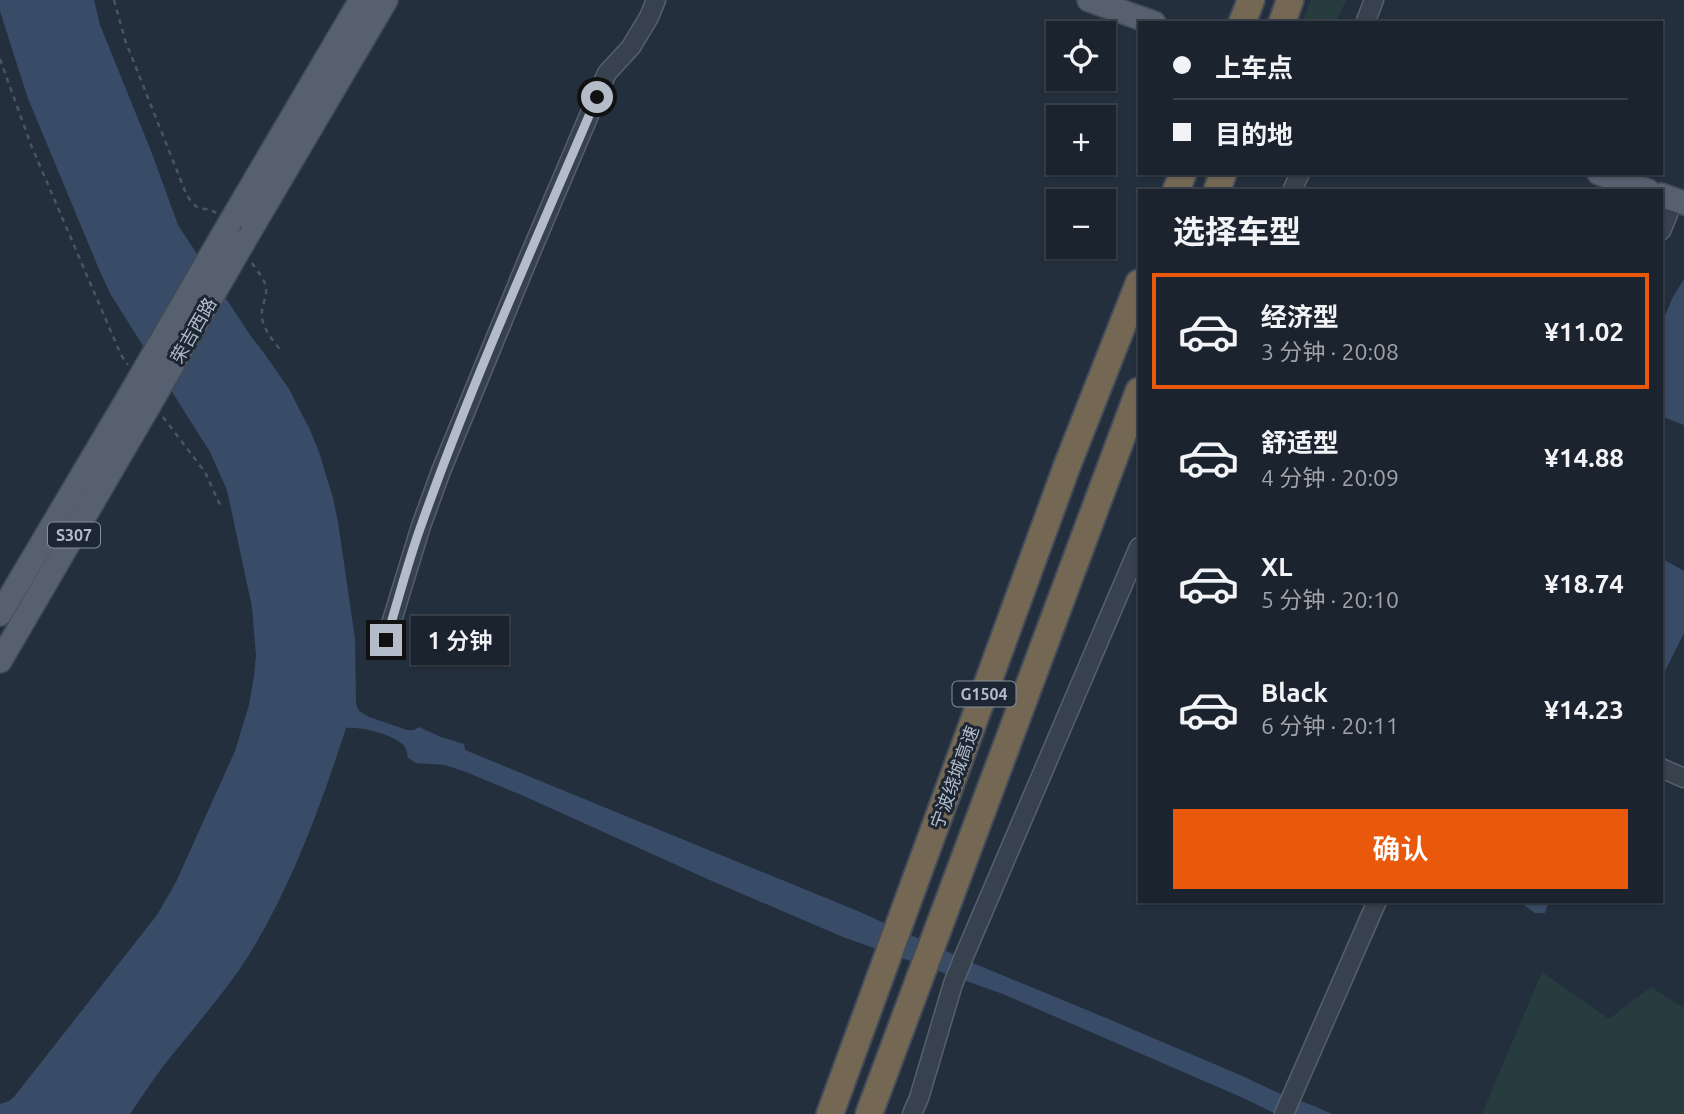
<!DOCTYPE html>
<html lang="zh">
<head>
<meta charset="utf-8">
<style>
  body { margin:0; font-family:Ubuntu,"Noto Sans SC",sans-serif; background:#282f3a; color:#f1f3f6; height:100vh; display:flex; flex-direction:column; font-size:26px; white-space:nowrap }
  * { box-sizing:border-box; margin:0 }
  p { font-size:23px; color:#a0a4aa }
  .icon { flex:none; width:38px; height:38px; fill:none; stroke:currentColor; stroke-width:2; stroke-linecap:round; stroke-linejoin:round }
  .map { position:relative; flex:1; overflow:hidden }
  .sheet { position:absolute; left:1138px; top:189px; width:525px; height:714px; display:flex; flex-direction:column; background:#1b232e; border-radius:0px; box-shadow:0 2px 5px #0004,0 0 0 2px #39404a }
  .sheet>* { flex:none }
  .top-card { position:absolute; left:1138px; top:21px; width:525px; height:154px; border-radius:0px; box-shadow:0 2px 5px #0004,0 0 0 2px #39404a; display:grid; align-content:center; height:154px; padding:0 35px; background:#1b232e }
  .controls { position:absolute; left:1046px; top:21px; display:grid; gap:14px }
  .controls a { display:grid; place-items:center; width:70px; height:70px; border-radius:0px; background:#1b232e; box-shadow:0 2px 5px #0004,0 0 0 2px #39404a; font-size:35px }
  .end { position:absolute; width:32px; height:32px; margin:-16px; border:9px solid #b4bcc9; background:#111; box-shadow:0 0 0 4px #111 }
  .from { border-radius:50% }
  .bubble { position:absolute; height:49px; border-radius:0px; background:#1b232e; box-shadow:0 2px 5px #0004,0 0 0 2px #39404a; font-size:23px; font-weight:600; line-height:49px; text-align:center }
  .top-card b { display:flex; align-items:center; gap:24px; height:66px; font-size:26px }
  .top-card b+b { border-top:2px solid #39404a }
  .top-card i { width:18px; height:18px; background:#f1f3f6 }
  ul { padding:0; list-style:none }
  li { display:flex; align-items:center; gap:21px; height:116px; margin:0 14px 10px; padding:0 21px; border:4px solid transparent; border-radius:0px }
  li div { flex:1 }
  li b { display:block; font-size:26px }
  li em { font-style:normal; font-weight:600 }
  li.active { border-color:#ea580c }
  li>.icon { width:63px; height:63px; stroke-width:1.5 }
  h2 { padding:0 35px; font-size:32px; line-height:84px }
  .action { display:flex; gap:14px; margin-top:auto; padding:14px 35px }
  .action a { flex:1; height:80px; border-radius:0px; background:#ea580c; color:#fff; font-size:28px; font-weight:600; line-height:80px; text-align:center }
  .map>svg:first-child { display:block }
  .green { fill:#263c3f }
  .water { fill:#394c67 }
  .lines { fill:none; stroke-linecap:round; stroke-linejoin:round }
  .minor-casing { stroke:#565f6c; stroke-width:21 }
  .major-casing { stroke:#414a57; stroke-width:26 }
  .highway-casing { stroke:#434c59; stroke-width:30 }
  .path { stroke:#44595c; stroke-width:2.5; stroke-dasharray:5 5; stroke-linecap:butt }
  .minor { stroke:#38414e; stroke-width:18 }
  .major { stroke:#56606e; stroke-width:23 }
  .highway { stroke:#746855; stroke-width:26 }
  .major-bridge-casing { stroke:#414a57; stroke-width:26; stroke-linecap:butt }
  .major-bridge { stroke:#56606e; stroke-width:23 }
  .route { stroke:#b4bcc9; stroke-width:9 }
  .labels { text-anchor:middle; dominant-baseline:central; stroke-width:6; stroke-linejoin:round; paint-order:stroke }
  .shield { fill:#1d2633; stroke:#878f9c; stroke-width:2 }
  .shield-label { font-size:16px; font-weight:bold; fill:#b4bcc9 }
  .street-label { font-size:18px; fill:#b4bcc9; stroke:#1d2633 }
</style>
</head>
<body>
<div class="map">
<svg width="1684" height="1114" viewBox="0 0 1684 1114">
  <rect width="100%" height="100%" fill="#242f3e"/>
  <g class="green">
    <polygon points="1311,0 1346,0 1336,23 1302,23"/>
    <polygon points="1542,972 1609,1019 1651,987 1684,1008 1684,1114 1482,1114"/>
  </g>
  <g class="water">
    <path d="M0,0h94l6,25 51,126 27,74 72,110 14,18 25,36 21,41 9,22 14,46 5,24 17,117 1,65 3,7 10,6 38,13h7l5,-3 22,10 23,7 1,6 395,162 108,49 138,57 134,57 43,20 31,11 18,8h-56l-35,-17 -238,-103 -160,-57 -131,-56 -186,-84 -60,-25 -21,-7 -29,-2 -8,-5c-1,-4 -1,-8 -3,-11 -8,-12 -45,-21 -59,-19 -25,77 -54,157 -97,227 -21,33 -47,63 -72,94 -17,20 -32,43 -47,65h-130v-10l9,-3 5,-4 143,-182 19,-33 59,-131 14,-46 5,-29 2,-20 -4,-49 -25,-117 -17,-38 -99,-157 -10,-21 -74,-178 -27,-85z"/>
    <polygon points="1684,279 1684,425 1661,416 1661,325 1673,297"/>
    <polygon points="1661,558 1684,571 1684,633 1661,679"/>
    <polygon points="1518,901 1549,901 1545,913 1535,913"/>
  </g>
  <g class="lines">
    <defs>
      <g id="minor">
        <polyline points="1365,23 1374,0"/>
        <polyline points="1292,191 1300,173"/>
        <polyline points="1661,231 1674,200"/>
        <polyline points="386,640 421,526 441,471 528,259 607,73 631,47 649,17 656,0"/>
        <polyline points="1661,768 1684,778"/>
        <polyline points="912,1114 919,1098 953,984 965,954 1139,547"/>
        <polyline points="1284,1114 1377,901"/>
      </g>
      <g id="major">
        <polyline points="1089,0 1154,23"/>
        <polyline points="1599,173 1648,191"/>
        <polyline points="1661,195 1684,203"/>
        <polyline points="231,221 361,0"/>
        <polyline points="244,241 386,0"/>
        <polyline points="0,614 131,393"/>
        <polyline points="0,661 147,409"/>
      </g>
      <g id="highway">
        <polyline points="1242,23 1251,0"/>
        <polyline points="1282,23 1290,0"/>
        <polyline points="1176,191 1183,173"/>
        <polyline points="1217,191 1223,173"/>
        <polyline points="830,1114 1067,466 1139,283"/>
        <polyline points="869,1114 1139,391"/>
      </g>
    </defs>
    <use href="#minor" class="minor-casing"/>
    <use href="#major" class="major-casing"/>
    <use href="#highway" class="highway-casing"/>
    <g class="path">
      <path d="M114,0l11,40 60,151c3,6 7,14 14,17 7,2 11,0 17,5"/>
      <polyline points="0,59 31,145 121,355 128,365"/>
      <path d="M252,263c5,8 13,16 14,25 1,8 -3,15 -4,22 -2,16 10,29 19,41"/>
      <polyline points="163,417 205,472 220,505"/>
    </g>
    <use href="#minor" class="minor"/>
    <use href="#major" class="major"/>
    <use href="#highway" class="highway"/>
    <defs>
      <g id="major-bridge">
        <polyline points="131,393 231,221"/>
        <polyline points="147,409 244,241"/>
      </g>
    </defs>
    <use href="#major-bridge" class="major-bridge-casing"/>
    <use href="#major-bridge" class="major-bridge"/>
  </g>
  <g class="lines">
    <path class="route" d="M386,640c12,-39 22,-79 36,-117 51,-144 115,-285 175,-426"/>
  </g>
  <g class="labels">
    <g class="shield">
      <rect x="48" y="522.5" width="52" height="25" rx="5"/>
      <rect x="952.5" y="681.5" width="63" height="25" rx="5"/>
    </g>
    <g class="shield-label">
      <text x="74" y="535">S307</text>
      <text x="984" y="694">G1504</text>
    </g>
    <g class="street-label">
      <text transform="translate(193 330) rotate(-60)">荣吉西路</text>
      <text transform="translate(954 777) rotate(-70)">宁波绕城高速</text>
    </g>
  </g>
</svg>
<div class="controls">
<a><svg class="icon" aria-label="locate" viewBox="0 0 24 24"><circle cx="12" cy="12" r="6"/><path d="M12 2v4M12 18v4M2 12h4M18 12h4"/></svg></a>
<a>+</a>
<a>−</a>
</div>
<i class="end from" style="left:597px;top:97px"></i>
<i class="end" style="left:386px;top:640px"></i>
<div class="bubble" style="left:411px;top:616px;width:98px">1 分钟</div>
<div class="top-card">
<b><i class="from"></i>上车点</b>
<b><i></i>目的地</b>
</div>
<section class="sheet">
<h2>选择车型</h2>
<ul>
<li class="active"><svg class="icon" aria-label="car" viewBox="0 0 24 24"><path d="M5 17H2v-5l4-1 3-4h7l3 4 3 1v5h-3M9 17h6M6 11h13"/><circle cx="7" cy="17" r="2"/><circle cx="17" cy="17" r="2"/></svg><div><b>经济型</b><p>3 分钟 · 20:08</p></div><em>¥11.02</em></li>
<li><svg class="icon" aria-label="car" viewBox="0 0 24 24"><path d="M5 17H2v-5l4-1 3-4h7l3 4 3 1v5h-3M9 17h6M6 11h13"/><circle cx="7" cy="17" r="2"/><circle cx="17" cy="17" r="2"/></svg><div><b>舒适型</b><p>4 分钟 · 20:09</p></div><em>¥14.88</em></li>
<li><svg class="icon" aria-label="car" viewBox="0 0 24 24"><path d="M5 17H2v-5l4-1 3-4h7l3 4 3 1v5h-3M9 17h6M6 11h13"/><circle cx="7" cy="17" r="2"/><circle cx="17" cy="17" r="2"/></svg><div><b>XL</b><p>5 分钟 · 20:10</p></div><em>¥18.74</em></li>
<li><svg class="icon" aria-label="car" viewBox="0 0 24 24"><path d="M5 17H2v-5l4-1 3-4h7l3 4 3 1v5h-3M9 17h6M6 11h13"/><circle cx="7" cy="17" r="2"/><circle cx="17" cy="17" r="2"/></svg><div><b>Black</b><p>6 分钟 · 20:11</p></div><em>¥14.23</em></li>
</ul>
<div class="action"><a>确认</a></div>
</section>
</div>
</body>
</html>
